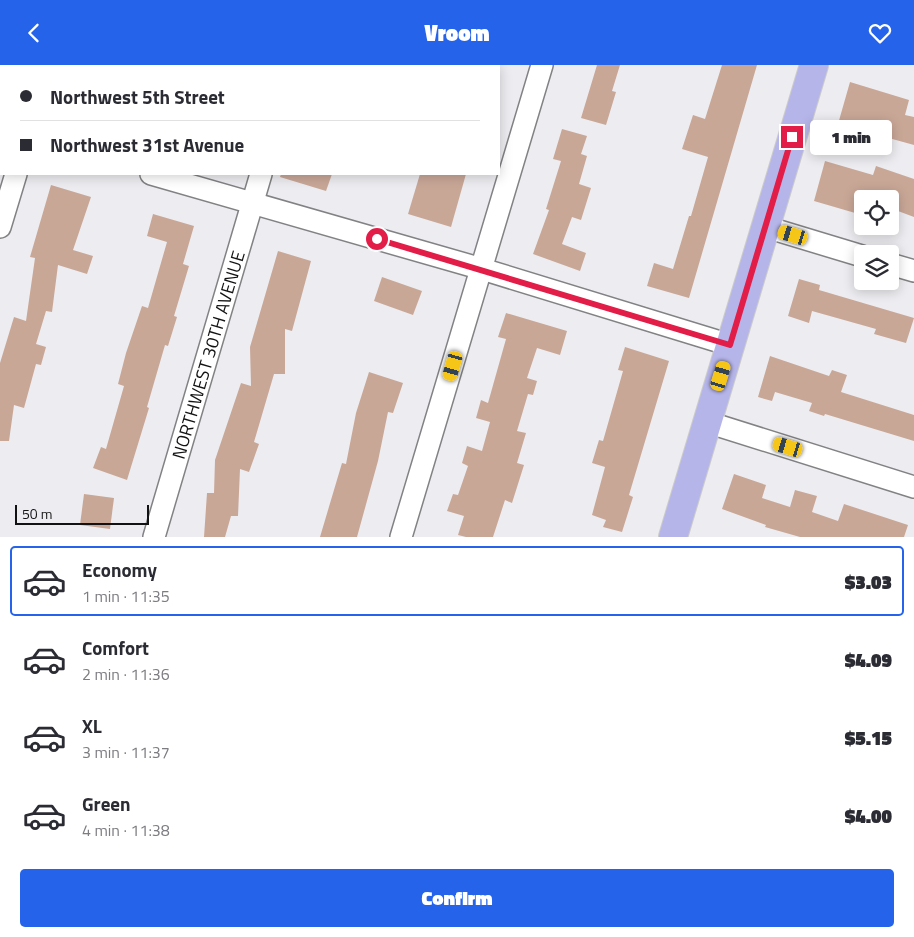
<!DOCTYPE html>
<html lang="en">
<head>
<meta charset="utf-8">
<style>
  body { margin:0; font-family:"Titillium Web",sans-serif; background:#f2f2f3; color:#2b2b33; height:100vh; display:flex; flex-direction:column; font-size:19px; white-space:nowrap }
  * { box-sizing:border-box; margin:0 }
  p { font-size:16px; color:#7c7c81 }
  .icon { flex:none; width:28px; height:28px; fill:none; stroke:currentColor; stroke-width:2; stroke-linecap:round; stroke-linejoin:round }
  .map { position:relative; height:472px; overflow:hidden }
  .side { display:flex; flex-direction:column; background:#fff; flex:1 }
  .side>* { flex:none }
  .banner { position:absolute; left:0px; top:0px; width:500px; height:110px; box-shadow:0 2px 12px #0003; display:grid; align-content:center; height:110px; padding:0 20px; background:#fff }
  .fabs { position:absolute; left:854px; top:125px; display:grid; gap:10px }
  .fabs a { display:grid; place-items:center; width:45px; height:45px; border-radius:5px; background:#fff; box-shadow:0 2px 12px #0003; font-size:25px }
  .scale { position:absolute; left:15px; bottom:12px; width:134px; box-sizing:border-box; padding-left:5px; border:2px solid #121213; border-top:0; font-size:14px; line-height:18px; white-space:nowrap; color:#121213; -webkit-text-stroke:4px #ededf1; paint-order:stroke }
  .end { position:absolute; width:22px; height:22px; margin:-11px; border:6px solid #e11d48; background:#fff; box-shadow:0 0 0 2px #fff }
  .from { border-radius:50% }
  .bubble { position:absolute; height:35px; border-radius:5px; background:#fff; box-shadow:0 2px 12px #0003; font-size:16px; font-weight:800; line-height:35px; text-align:center }
  .car { position:absolute; width:15px; height:30px; margin:-15px -8px; border-radius:6px; box-shadow:0 0 4px 1px #0007; background:linear-gradient(#f5c518 24%,#345 0 40%,#f5c518 0 76%,#345 0 86%,#f5c518 0) }
  .banner b { display:flex; align-items:center; gap:18px; height:48px; font-size:19px }
  .banner b+b { border-top:1px solid #e1e1e2 }
  .banner i { width:12px; height:12px; background:#2b2b33 }
  ul { padding:9px 0 0; list-style:none }
  li { display:flex; align-items:center; gap:15px; height:70px; margin:0 10px 8px; padding:0 10px; border:2px solid transparent; border-radius:5px }
  li div { flex:1 }
  li b { display:block; font-size:19px }
  li em { font-style:normal; font-weight:800 }
  li.selected { border-color:#2563eb }
  li>.icon { width:45px; height:45px; stroke-width:1.5 }
  .primary-button { display:flex; gap:10px; margin-top:auto; padding:10px 20px }
  .primary-button a { flex:1; height:58px; border-radius:5px; background:#2563eb; color:#fff; font-size:20px; font-weight:800; line-height:58px; text-align:center }
  header { display:flex; justify-content:space-between; align-items:center; height:65px; padding:0 20px; background:#2563eb; color:#fff; font-size:22px; font-weight:800 }
  .map>svg:first-child { display:block }
  .building { fill:#c9a797 }
  .lines { fill:none; stroke-linecap:round; stroke-linejoin:round }
  .street-casing { stroke:#828285; stroke-width:24 }
  .primary-casing { stroke:#cbcbcb; stroke-width:30 }
  .street { stroke:#fff; stroke-width:21 }
  .primary { stroke:#b6b5e9; stroke-width:28 }
  .route { stroke:#e11d48; stroke-width:6 }
  .labels { text-anchor:middle; dominant-baseline:central; stroke-width:5; stroke-linejoin:round; paint-order:stroke }
  .street-label { font-size:18px; fill:#121213; stroke:#ededf1 }
</style>
</head>
<body>
<header><svg class="icon" aria-label="back" viewBox="0 0 24 24"><path d="M15 5l-7 7 7 7"/></svg>Vroom<svg class="icon" aria-label="heart" viewBox="0 0 24 24"><path d="M12 20l-8-8c-3-5 5-10 8-4 3-6 11-1 8 4z"/></svg></header>
<div class="map">
<svg width="914" height="472" viewBox="0 0 914 472">
  <rect width="100%" height="100%" fill="#ededf1"/>
  <g class="building">
    <polygon points="597,0 620,0 612,26 616,27 606,60 581,53"/>
    <polygon points="722,0 757,0 689,233 647,221 654,198 673,204 689,151 691,151 708,92 682,84 693,50 705,54"/>
    <polygon points="850,17 909,35 905,50 914,52 914,80 838,59"/>
    <polygon points="562,64 587,71 581,89 587,91 579,119 591,123 581,155 572,152 562,179 586,188 580,206 533,189 549,145 546,144 561,96 553,94"/>
    <polygon points="825,96 873,110 876,101 914,114 914,152 890,143 890,134 862,134 862,150 814,136"/>
    <polygon points="281,109 332,109 326,126 280,112"/>
    <polygon points="420,109 466,109 451,162 408,149"/>
    <polygon points="51,120 91,132 73,185 93,191 87,209 58,200 52,247 46,246 36,279 46,282 41,300 36,299 24,343 14,340 9,376 0,376 0,298 14,252 26,256 35,193 30,192"/>
    <polygon points="153,149 194,161 183,199 189,201 174,251 177,252 168,281 165,280 147,342 149,343 127,415 93,403 101,382 106,384 124,321 118,319 126,288 142,241 148,243 167,177 147,171"/>
    <polygon points="278,186 311,196 292,266 285,264 285,309 274,309 254,377 259,379 249,407 240,404 238,451 231,451 225,472 204,472 207,428 214,428 215,395 241,318 251,321 250,282"/>
    <polygon points="382,212 422,226 413,250 374,236"/>
    <polygon points="799,214 820,220 819,225 914,253 906,278 874,269 876,264 812,246 809,258 788,251"/>
    <polygon points="506,248 567,266 560,290 537,283 527,313 537,316 533,330 528,329 517,366 526,368 517,398 524,400 512,438 505,435 493,472 466,472 458,470 464,451 447,446 453,429 458,430 468,401 462,398 467,381 482,386 490,357 476,353 481,335 488,338 506,274 498,272"/>
    <polygon points="625,282 669,296 629,430 633,432 622,467 603,462 606,455 592,450 605,402 592,398 599,375 603,376 623,306 618,305"/>
    <polygon points="770,291 829,311 832,305 847,310 841,327 914,350 914,376 825,349 824,351 809,346 812,338 775,327 772,336 758,332"/>
    <polygon points="369,307 403,318 393,348 388,347 378,396 357,472 320,472 342,398 346,399 356,348"/>
    <polygon points="734,409 766,420 762,433 790,442 795,425 817,431 812,447 838,456 844,439 908,460 904,472 800,472 765,462 766,460 722,444"/>
    <polygon points="84,429 114,433 110,464 80,460"/>
  </g>
  <g class="lines">
    <defs>
      <g id="street">
        <polyline points="48,1 48,0"/>
        <polyline points="293,1 294,0"/>
        <polyline points="0,66 1,66"/>
        <polyline points="151,109 482,204 730,280"/>
        <polyline points="0,162 16,109"/>
        <polyline points="766,162 862,191"/>
        <polyline points="890,199 914,206"/>
        <polyline points="707,357 914,422"/>
        <path id="s1" d="M154,472l107,-363"/>
        <polyline points="401,472 542,0"/>
      </g>
      <polyline id="primary" points="673,472 814,0"/>
    </defs>
    <use href="#street" class="street-casing"/>
    <use href="#primary" class="primary-casing"/>
    <use href="#street" class="street"/>
    <use href="#primary" class="primary"/>
  </g>
  <g class="lines">
    <polyline class="route" points="377,174 730,280 792,72"/>
  </g>
  <g class="labels">
    <g class="street-label">
      <text stroke="none"><textPath href="#s1" startOffset="190">NORTHWEST 30TH AVENUE</textPath></text>
    </g>
  </g>
</svg>
<div class="fabs">
<a><svg class="icon" aria-label="locate" viewBox="0 0 24 24"><circle cx="12" cy="12" r="6"/><path d="M12 2v4M12 18v4M2 12h4M18 12h4"/></svg></a>
<a><svg class="icon" aria-label="layers" viewBox="0 0 24 24"><path d="M12 4l9 5-9 5-9-5zM3 14l9 5 9-5"/></svg></a>
</div>
<div class="scale">50 m</div>
<i class="end from" style="left:377px;top:174px"></i>
<i class="end" style="left:792px;top:72px"></i>
<div class="bubble" style="left:810px;top:55px;width:82px">1 min</div>
<i class="car" style="left:793px;top:170px;rotate:287deg"></i>
<i class="car" style="left:453px;top:301px;rotate:196deg"></i>
<i class="car" style="left:721px;top:311px;rotate:17deg"></i>
<i class="car" style="left:788px;top:382px;rotate:287deg"></i>
<div class="banner">
<b><i class="from"></i>Northwest 5th Street</b>
<b><i></i>Northwest 31st Avenue</b>
</div>
</div>
<section class="side">
<ul>
<li class="selected"><svg class="icon" aria-label="car" viewBox="0 0 24 24"><path d="M5 17H2v-5l4-1 3-4h7l3 4 3 1v5h-3M9 17h6M6 11h13"/><circle cx="7" cy="17" r="2"/><circle cx="17" cy="17" r="2"/></svg><div><b>Economy</b><p>1 min · 11:35</p></div><em>$3.03</em></li>
<li><svg class="icon" aria-label="car" viewBox="0 0 24 24"><path d="M5 17H2v-5l4-1 3-4h7l3 4 3 1v5h-3M9 17h6M6 11h13"/><circle cx="7" cy="17" r="2"/><circle cx="17" cy="17" r="2"/></svg><div><b>Comfort</b><p>2 min · 11:36</p></div><em>$4.09</em></li>
<li><svg class="icon" aria-label="car" viewBox="0 0 24 24"><path d="M5 17H2v-5l4-1 3-4h7l3 4 3 1v5h-3M9 17h6M6 11h13"/><circle cx="7" cy="17" r="2"/><circle cx="17" cy="17" r="2"/></svg><div><b>XL</b><p>3 min · 11:37</p></div><em>$5.15</em></li>
<li><svg class="icon" aria-label="car" viewBox="0 0 24 24"><path d="M5 17H2v-5l4-1 3-4h7l3 4 3 1v5h-3M9 17h6M6 11h13"/><circle cx="7" cy="17" r="2"/><circle cx="17" cy="17" r="2"/></svg><div><b>Green</b><p>4 min · 11:38</p></div><em>$4.00</em></li>
</ul>
<div class="primary-button"><a>Confirm</a></div>
</section>
</body>
</html>
